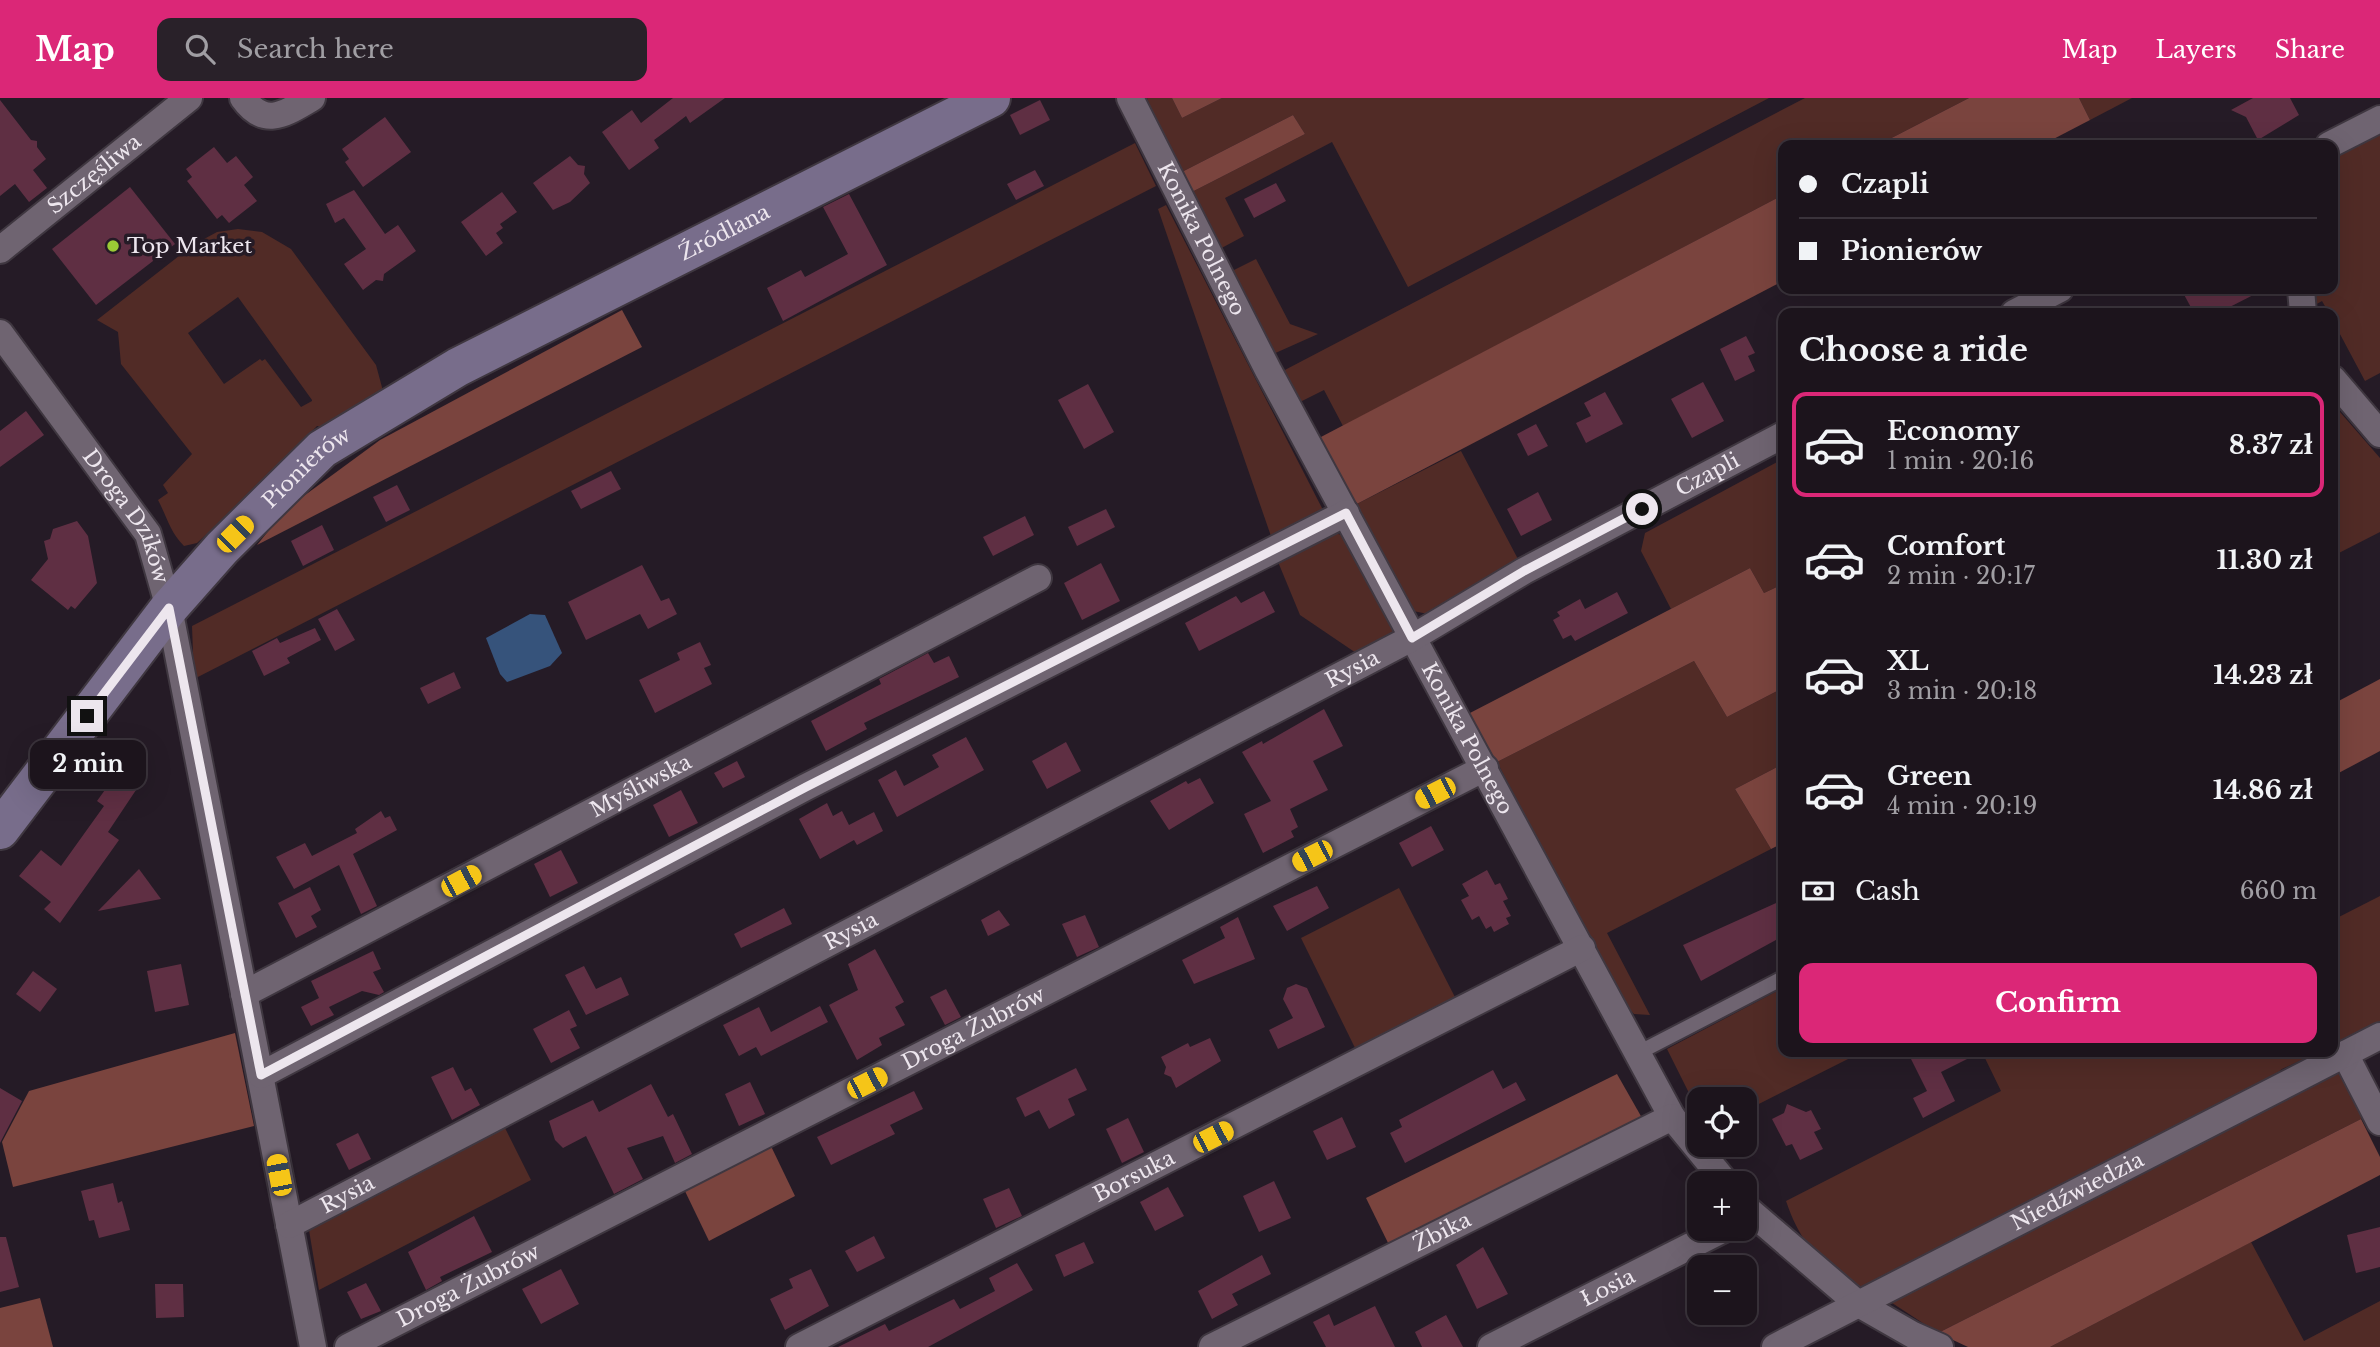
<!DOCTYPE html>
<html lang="en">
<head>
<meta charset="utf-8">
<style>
  body { margin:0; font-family:"Libre Baskerville",serif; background:#292129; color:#f1f3f6; height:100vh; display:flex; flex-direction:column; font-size:26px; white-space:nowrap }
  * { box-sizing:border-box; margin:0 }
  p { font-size:23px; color:#a09ea3 }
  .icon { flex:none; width:38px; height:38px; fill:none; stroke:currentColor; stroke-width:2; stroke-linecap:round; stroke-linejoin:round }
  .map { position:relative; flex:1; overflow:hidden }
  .side { position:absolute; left:1778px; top:210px; width:560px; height:749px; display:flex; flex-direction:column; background:#1c141c; border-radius:14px; box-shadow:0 7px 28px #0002,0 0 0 2px #3a333b }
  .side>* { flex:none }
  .top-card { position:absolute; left:1778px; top:42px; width:560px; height:154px; border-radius:14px; box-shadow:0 7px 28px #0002,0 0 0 2px #3a333b; display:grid; align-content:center; height:154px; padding:0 21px; background:#1c141c }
  .controls { position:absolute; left:1687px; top:989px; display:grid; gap:14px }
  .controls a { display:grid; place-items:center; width:70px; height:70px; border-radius:14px; background:#1c141c; box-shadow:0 7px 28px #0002,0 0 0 2px #3a333b; font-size:35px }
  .end { position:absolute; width:32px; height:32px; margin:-16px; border:9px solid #ede6ee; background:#111; box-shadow:0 0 0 4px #111 }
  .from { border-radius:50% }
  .bubble { position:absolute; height:49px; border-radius:14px; background:#1c141c; box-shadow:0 7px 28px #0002,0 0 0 2px #3a333b; font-size:23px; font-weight:700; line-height:49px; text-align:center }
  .car { position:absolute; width:21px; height:42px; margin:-21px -10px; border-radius:9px; box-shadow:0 0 5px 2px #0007; background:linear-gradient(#f5c518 24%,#345 0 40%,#f5c518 0 76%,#345 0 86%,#f5c518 0) }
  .top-card b { display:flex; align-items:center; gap:24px; height:66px; font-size:26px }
  .top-card b+b { border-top:2px solid #3a333b }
  .top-card i { width:18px; height:18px; background:#f1f3f6 }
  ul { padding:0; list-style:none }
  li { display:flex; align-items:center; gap:21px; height:105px; margin:0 14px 10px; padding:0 7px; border:4px solid transparent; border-radius:14px }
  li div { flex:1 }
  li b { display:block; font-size:26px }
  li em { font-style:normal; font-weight:700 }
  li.current { border-color:#db2777 }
  li>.icon { width:63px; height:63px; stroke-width:1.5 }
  h2 { padding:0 21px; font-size:32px; line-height:84px }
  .pay { display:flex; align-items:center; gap:18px; height:77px; padding:0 21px; font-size:26px }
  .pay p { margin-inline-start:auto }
  .cta { display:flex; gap:14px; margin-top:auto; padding:14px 21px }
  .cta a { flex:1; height:80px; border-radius:14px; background:#db2777; color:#fff; font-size:28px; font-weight:700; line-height:80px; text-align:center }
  header { display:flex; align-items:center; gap:42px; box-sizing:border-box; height:98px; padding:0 35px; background:#db2777; color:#fff }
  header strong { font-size:33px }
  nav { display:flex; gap:38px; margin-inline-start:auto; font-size:24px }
  .search { width:490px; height:63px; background:#292129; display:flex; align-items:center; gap:18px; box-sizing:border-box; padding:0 24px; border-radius:14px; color:#a09ea3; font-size:26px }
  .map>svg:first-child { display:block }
  .green { fill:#512b26; fill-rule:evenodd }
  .forest { fill:#7a443e }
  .water { fill:#36537b }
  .building { fill:#5f2f43 }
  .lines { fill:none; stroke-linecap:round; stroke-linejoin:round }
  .lane-casing { stroke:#3f3740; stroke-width:18 }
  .street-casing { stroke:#3f3740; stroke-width:30 }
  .secondary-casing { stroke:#3f3740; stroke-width:42 }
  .lane { stroke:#6f6471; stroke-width:14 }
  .street { stroke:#6f6471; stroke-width:26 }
  .secondary { stroke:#786d8b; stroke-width:38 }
  .route { stroke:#ede6ee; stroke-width:9 }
  .poi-dot { fill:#9acb35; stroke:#251b26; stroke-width:2.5 }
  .labels { text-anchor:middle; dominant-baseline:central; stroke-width:7; stroke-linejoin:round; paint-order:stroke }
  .street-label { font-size:21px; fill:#ede6ee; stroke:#251b26 }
  .poi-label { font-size:21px; fill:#ede6ee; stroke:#251b26; text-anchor:start }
</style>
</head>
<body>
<header>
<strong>Map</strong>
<div class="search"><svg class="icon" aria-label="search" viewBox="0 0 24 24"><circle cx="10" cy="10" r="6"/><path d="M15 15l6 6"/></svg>Search here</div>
<nav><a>Map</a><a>Layers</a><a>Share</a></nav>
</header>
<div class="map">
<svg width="2380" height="1249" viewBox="0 0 2380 1249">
  <rect width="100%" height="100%" fill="#251b26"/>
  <g class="green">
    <polygon points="1147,0 1172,0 1182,20 1222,0 1769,0 1408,189 1332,44 1225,100 1244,138 1216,153 1186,97 1305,36 1293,17 1176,77"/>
    <polygon points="1805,0 1969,0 1878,47 1783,47 1783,97 1343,328 1324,292 1300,304 1281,274"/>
    <polygon points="2079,0 2132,0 2090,22"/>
    <polygon points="2380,30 2380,275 2365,283 2333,223 2333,215 2329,215 2322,203 2315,207 2311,191 2333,191 2333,54"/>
    <polygon points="1135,45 1156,88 194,581 192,528"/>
    <polygon points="1166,107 1323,412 1318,420 1273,444 1158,111"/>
    <path d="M238,131l24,3 29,17 85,116 7,26 -57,37 -9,-2 -9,9 2,6 -113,102 -13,3c-14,-14 -17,-29 -26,-46l10,-7 -5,-8 29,-31 -71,-90 -3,-32 -21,-12 96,-75 24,-13zM238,199l74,103v1l-11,6 -36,-48 -3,2 -2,-2 -36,25 -36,-51z"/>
    <polygon points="1256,161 1290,226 1318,236 1271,257 1228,175"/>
    <polygon points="2333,306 2380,360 2380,434 2333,458"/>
    <polygon points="1461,353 1519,463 1428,516 1413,513 1379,460 1353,408"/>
    <polygon points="1783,361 1783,486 1764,495 1750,470 1671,511 1641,453 1645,435"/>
    <polygon points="1335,435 1348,439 1394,531 1391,542 1362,559 1300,517 1276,459"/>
    <polygon points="1694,563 1727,619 1783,590 1783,666 1735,691 1771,751 1607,835 1650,917 1634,916 1624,906 1497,664"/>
    <polygon points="1399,790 1458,905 1358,956 1301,840"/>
    <polygon points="2380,798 2380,930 2333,948 2333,822"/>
    <polygon points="1783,890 1783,954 1862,954 1745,1013 1745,1001 1699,1001 1699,1015 1667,951"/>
    <path d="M1982,954h337l-37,17 -25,22 -394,204c-39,-32 -60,-44 -77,-94l215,-110z"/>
    <polygon points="2340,971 2367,1016 2361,1021 1938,1235 1886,1201"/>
    <polygon points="502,1024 531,1082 319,1192 308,1126"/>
    <polygon points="2251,1144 2304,1243 2380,1203 2380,1249 2050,1249"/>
  </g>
  <g class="forest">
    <polygon points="1172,0 1222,0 1182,20"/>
    <polygon points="1969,0 2079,0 2090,22 2042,47 1878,47"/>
    <polygon points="1293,17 1305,36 1186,97 1176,77"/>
    <polygon points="1783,97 1783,183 1353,408 1319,340"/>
    <polygon points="622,212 642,249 257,447 286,411 380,342"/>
    <polygon points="1750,470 1764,495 1783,486 1783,590 1727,619 1694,563 1497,664 1468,616"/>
    <polygon points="2380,581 2380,653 2333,678 2333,606"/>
    <polygon points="1783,666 1783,745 1771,751 1735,691"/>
    <polygon points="235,935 254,1028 13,1089 2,1044 29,993"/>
    <polygon points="1617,976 1646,1027 1392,1153 1366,1100"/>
    <polygon points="2361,1021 2380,1059 2380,1077 2050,1249 1968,1249 1938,1235"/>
    <polygon points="769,1044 795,1098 709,1143 683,1089"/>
    <polygon points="40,1200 53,1249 0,1249 0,1210"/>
  </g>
  <polygon class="water" points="530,516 545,517 562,555 550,568 507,584 500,576 486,540"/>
  <g class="building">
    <polygon points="673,0 725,0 690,25 686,18 669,31 654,42 659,50 629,72 602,34 632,12 641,25"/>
    <polygon points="2253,0 2290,0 2299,17 2258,42 2246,19 2231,12"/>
    <polygon points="0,2 31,42 37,43 37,49 46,61 33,72 47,90 29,104 15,86 0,98"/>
    <polygon points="1040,2 1050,22 1020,37 1010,17"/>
    <polygon points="385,19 411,54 363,89 345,64 349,61 342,51"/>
    <polygon points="214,49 227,65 236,58 253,79 244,87 257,103 229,125 222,117 217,121 187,83 192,79 186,71"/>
    <polygon points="570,58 578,67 585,68 584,76 590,85 570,104 553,112 533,85"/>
    <polygon points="1035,72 1044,88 1016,102 1007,86"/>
    <polygon points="1276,85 1286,103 1254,120 1244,101"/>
    <polygon points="130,89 175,146 96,207 52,151"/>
    <polygon points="354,92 385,136 398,127 416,153 384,176 383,183 376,182 363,192 344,166 366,151 344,120 335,125 326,106"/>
    <polygon points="502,94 517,114 500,126 503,130 496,135 503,145 486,158 461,124"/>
    <polygon points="849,96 887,167 783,223 767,190 801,172 805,179 848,156 823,109"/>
    <polygon points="2181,191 2265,191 2218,215 2194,215"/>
    <polygon points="1746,238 1755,255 1748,258 1755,273 1735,283 1720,251"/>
    <polygon points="1703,284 1724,323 1692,340 1671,301"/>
    <polygon points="1088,286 1114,334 1084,351 1058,302"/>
    <polygon points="1605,294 1623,326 1586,345 1576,325 1591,318 1584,305"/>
    <polygon points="26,313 44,337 0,369 0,333"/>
    <polygon points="1536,326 1548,348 1528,358 1517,336"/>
    <polygon points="611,373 621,391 581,411 571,393"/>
    <polygon points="397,387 410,412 386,424 373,399"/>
    <polygon points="1538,394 1552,422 1521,438 1507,411"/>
    <polygon points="1106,411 1115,429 1077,448 1068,429"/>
    <polygon points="1025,418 1034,437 993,458 983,439"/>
    <polygon points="77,423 88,438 97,485 75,511 71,508 68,512 31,482 48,461 44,443 50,441 53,431"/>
    <polygon points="322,427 334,452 303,468 291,443"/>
    <polygon points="1101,465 1120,503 1082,522 1064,485"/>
    <polygon points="642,467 661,503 669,500 677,516 648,531 640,516 586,542 568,504"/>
    <polygon points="1264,493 1275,514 1199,553 1185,525 1236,498 1241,505"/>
    <polygon points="1617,494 1628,515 1575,543 1571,537 1563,541 1553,522 1560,518 1557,514 1580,501 1585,511"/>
    <polygon points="337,511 355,542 335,553 318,521"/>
    <polygon points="315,530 321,542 287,560 290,565 264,578 252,553 277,540 280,545"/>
    <polygon points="700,544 711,567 704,570 712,586 655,615 639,582 680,562 677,555"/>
    <polygon points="928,555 934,565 949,558 959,579 864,625 867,631 826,653 811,623 881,586 879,581"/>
    <polygon points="454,574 461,590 428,606 420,590"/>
    <polygon points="1324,611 1343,648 1313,663 1328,692 1290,711 1298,729 1291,733 1294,739 1263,755 1244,716 1271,703 1242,654 1262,643 1263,646"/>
    <polygon points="966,639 984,672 897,719 878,682 896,672 904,688 939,669 932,657"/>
    <polygon points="1066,644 1081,673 1047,691 1032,663"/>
    <polygon points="737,663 745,679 723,690 714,675"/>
    <polygon points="120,671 140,686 108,734 119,742 60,825 44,811 51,804 19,778 41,752 61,768 104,708 97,703"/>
    <polygon points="1200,680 1214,705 1169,732 1150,703 1186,683 1188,686"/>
    <polygon points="681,692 698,725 669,739 653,707"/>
    <polygon points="827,705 833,718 842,713 849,727 874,714 883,733 857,747 854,742 820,761 799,721"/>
    <polygon points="381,713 385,720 390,718 397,732 353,756 377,808 361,816 339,767 294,791 276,759 305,745 312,758 357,735 355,731"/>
    <polygon points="1431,728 1444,752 1412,769 1399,745"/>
    <polygon points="561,752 578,785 550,799 534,766"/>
    <polygon points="139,771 161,801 98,813"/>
    <polygon points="1487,772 1495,787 1500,785 1508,801 1503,803 1511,818 1506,820 1509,826 1494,834 1491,828 1486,831 1479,818 1472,822 1461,802 1469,798 1462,786"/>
    <polygon points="1317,788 1329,810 1287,833 1273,808"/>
    <polygon points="310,789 321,812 311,818 317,829 296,840 278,805"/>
    <polygon points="1783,802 1783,838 1701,883 1683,847"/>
    <polygon points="784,810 792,826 741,850 734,836"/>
    <polygon points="999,812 1010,827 988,838 981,822"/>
    <polygon points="1085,817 1099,849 1077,859 1062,826"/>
    <polygon points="1238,819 1255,861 1194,886 1182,862 1225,840 1220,829"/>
    <polygon points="875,851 904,904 895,909 905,927 879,940 882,947 857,962 829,907 858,892 848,866"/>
    <polygon points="373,853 381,871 373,874 384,894 379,897 362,893 329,909 334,917 311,928 301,909 319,900 311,883"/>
    <polygon points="181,866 189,907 155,914 147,873"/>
    <polygon points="584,868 596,891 621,879 629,897 586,917 565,877"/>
    <polygon points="33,873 57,891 40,914 16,896"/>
    <polygon points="1296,886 1307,890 1325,929 1278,951 1269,932 1293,920 1283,901 1287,890"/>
    <polygon points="946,891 961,919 945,927 930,899"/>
    <polygon points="820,908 828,924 761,958 756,949 739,958 723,927 759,909 771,934"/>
    <polygon points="569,912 577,928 570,931 580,950 551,965 533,931"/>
    <polygon points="1210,940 1221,963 1176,990 1171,979 1164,976 1166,969 1161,959 1188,945 1190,949"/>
    <polygon points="1921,954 1981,954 1941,974 1955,1003 1923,1020 1913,1000 1927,993 1910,959"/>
    <polygon points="453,969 465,993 471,990 480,1007 452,1022 431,979"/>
    <polygon points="1076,970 1087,992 1068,1001 1075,1017 1049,1031 1039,1012 1025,1019 1016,1000"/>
    <polygon points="1493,972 1503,991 1516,984 1526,1002 1405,1065 1390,1035 1402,1029 1399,1022"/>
    <polygon points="750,984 765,1016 739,1028 725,996"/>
    <polygon points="651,986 668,1019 673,1016 692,1056 675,1065 663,1038 627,1050 643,1081 614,1096 586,1038 563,1050 555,1042 549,1023 593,1002 599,1014"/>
    <polygon points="0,990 22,1003 0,1045"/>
    <polygon points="914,993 923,1011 890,1027 895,1036 831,1067 817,1039"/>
    <polygon points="1787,1006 1806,1014 1811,1012 1821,1031 1814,1034 1823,1051 1800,1062 1792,1046 1786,1048 1772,1021 1784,1015"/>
    <polygon points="1342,1019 1356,1049 1327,1062 1313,1033"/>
    <polygon points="1128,1020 1144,1054 1122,1065 1106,1031"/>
    <polygon points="358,1035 371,1061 349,1072 336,1046"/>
    <polygon points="1274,1083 1291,1120 1259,1134 1243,1098"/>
    <polygon points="113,1085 118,1105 122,1103 130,1132 99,1140 94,1122 89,1123 81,1093"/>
    <polygon points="1168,1089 1184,1118 1155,1133 1140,1104"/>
    <polygon points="1009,1090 1022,1118 996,1130 983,1101"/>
    <polygon points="474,1118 492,1154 440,1179 442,1183 426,1192 408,1154"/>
    <polygon points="2380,1129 2380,1169 2356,1175 2347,1137"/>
    <polygon points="874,1138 885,1160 857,1174 845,1153"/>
    <polygon points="0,1139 6,1139 19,1189 0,1194"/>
    <polygon points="1084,1144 1094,1165 1064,1179 1055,1157"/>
    <polygon points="1483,1149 1508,1196 1477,1211 1456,1167"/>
    <polygon points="1262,1157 1271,1176 1232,1196 1238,1207 1212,1221 1198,1193"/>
    <polygon points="1017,1165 1033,1192 928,1249 838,1249 885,1226 889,1233 954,1201 960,1211 995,1193 989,1180"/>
    <polygon points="561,1171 579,1206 541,1226 522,1191"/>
    <polygon points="811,1171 829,1208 785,1232 770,1201 793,1190 789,1181"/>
    <polygon points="366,1185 381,1213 361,1221 347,1194"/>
    <polygon points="155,1186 183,1186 184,1219 156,1220"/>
    <polygon points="1375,1208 1395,1249 1326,1249 1313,1224 1329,1216 1334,1228"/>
    <polygon points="1446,1217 1463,1249 1422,1249 1415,1234"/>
  </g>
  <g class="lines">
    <defs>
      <polyline id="lane" points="1638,955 1783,880"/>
      <g id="street">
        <path d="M243,0c22,31 43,15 69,0"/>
        <path id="s1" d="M1130,0l138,272 404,747 54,66"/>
        <polyline points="2329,47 2380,21"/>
        <path id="s2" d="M0,152l189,-152"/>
        <polyline points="2301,191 2303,215"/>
        <polyline points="2014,215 2060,191"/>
        <path id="s3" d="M0,235l148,201 21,74 144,739"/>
        <polyline points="2333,281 2380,336"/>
        <path id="s4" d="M244,896l794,-416"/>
        <polyline points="2345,956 2380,1024"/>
        <polyline points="261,977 806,689 1346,415"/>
        <polyline points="1745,1109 1857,1205 1913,1237 1940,1249"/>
        <path id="s5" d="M289,1127l1123,-587 112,-67 259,-136"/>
        <path id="s6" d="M348,1249l1137,-579"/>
        <path id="s7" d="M799,1249l783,-399"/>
        <path id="s8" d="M1212,1249l460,-230"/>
        <path id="s9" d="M1491,1249l235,-119"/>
        <path id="s10" d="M1775,1249l605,-311"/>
      </g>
      <g id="secondary">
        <path id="s11" d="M0,732l169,-222 53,-60 100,-99 136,-82 533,-269"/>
      </g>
    </defs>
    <use href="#lane" class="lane-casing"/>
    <use href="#street" class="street-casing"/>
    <use href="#secondary" class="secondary-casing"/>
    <use href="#lane" class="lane"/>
    <use href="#street" class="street"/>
    <use href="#secondary" class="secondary"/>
  </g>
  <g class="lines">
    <polyline class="route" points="87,618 169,510 261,977 806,689 1346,415 1412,540 1524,473 1642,411"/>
  </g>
  <circle class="poi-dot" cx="113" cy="148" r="7"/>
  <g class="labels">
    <g class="street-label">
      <text stroke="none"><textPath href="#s2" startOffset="121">Szczęśliwa</textPath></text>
      <text stroke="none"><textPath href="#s11" startOffset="957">Źródlana</textPath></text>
      <text stroke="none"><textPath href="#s1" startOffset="158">Konika Polnego</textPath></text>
      <text stroke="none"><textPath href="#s11" startOffset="476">Pionierów</textPath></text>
      <text stroke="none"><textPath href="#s5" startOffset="1605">Czapli</textPath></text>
      <text stroke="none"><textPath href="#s3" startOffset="224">Droga Dzików</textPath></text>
      <text stroke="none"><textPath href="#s5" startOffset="1200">Rysia</textPath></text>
      <text stroke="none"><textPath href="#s1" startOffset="724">Konika Polnego</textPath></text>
      <text stroke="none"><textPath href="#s4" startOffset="448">Myśliwska</textPath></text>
      <text stroke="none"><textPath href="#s5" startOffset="634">Rysia</textPath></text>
      <text stroke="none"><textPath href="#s6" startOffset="702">Droga Żubrów</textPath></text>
      <text stroke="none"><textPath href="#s7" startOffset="376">Borsuka</textPath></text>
      <text stroke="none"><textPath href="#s10" startOffset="340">Niedźwiedzia</textPath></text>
      <text stroke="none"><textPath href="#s5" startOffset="66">Rysia</textPath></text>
      <text stroke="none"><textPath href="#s8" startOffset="257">Żbika</textPath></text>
      <text stroke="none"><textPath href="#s6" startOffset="135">Droga Żubrów</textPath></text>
      <text stroke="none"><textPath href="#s9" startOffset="131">Łosia</textPath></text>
    </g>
    <g class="poi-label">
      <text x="127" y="148">Top Market</text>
    </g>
  </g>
</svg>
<div class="controls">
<a><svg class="icon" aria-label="locate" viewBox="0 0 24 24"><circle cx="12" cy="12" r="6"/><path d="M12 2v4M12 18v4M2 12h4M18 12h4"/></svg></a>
<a>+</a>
<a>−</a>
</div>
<i class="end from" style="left:1642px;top:411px"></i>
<i class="end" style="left:87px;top:618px"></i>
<div class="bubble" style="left:30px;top:642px;width:116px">2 min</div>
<i class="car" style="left:235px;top:436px;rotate:45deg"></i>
<i class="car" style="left:1435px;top:695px;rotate:243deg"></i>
<i class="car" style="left:1312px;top:758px;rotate:243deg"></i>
<i class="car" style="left:461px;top:783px;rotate:62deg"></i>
<i class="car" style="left:867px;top:985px;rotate:63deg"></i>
<i class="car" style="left:1213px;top:1039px;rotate:63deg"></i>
<i class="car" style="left:279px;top:1077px;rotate:349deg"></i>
<div class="top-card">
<b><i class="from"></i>Czapli</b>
<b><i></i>Pionierów</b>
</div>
<section class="side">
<h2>Choose a ride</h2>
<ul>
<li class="current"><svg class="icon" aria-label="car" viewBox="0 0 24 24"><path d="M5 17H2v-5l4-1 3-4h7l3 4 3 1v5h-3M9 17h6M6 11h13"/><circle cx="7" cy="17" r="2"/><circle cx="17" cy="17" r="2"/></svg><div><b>Economy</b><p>1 min · 20:16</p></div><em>8.37 zł</em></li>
<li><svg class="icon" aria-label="car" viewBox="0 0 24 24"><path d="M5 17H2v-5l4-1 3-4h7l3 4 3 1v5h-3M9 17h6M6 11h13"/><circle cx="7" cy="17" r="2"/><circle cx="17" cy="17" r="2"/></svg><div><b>Comfort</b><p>2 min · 20:17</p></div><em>11.30 zł</em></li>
<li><svg class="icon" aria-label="car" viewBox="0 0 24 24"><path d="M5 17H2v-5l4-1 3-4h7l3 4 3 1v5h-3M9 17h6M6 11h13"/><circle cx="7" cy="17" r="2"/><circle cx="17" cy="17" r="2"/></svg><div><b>XL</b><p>3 min · 20:18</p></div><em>14.23 zł</em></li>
<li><svg class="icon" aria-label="car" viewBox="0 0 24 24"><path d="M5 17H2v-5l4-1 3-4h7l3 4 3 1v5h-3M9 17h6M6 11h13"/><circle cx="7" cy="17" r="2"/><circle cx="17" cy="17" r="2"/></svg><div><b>Green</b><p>4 min · 20:19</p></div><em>14.86 zł</em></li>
</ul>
<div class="pay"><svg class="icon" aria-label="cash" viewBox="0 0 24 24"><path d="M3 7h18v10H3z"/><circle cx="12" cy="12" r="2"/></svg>Cash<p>660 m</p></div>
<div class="cta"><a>Confirm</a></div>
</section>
</div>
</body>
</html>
